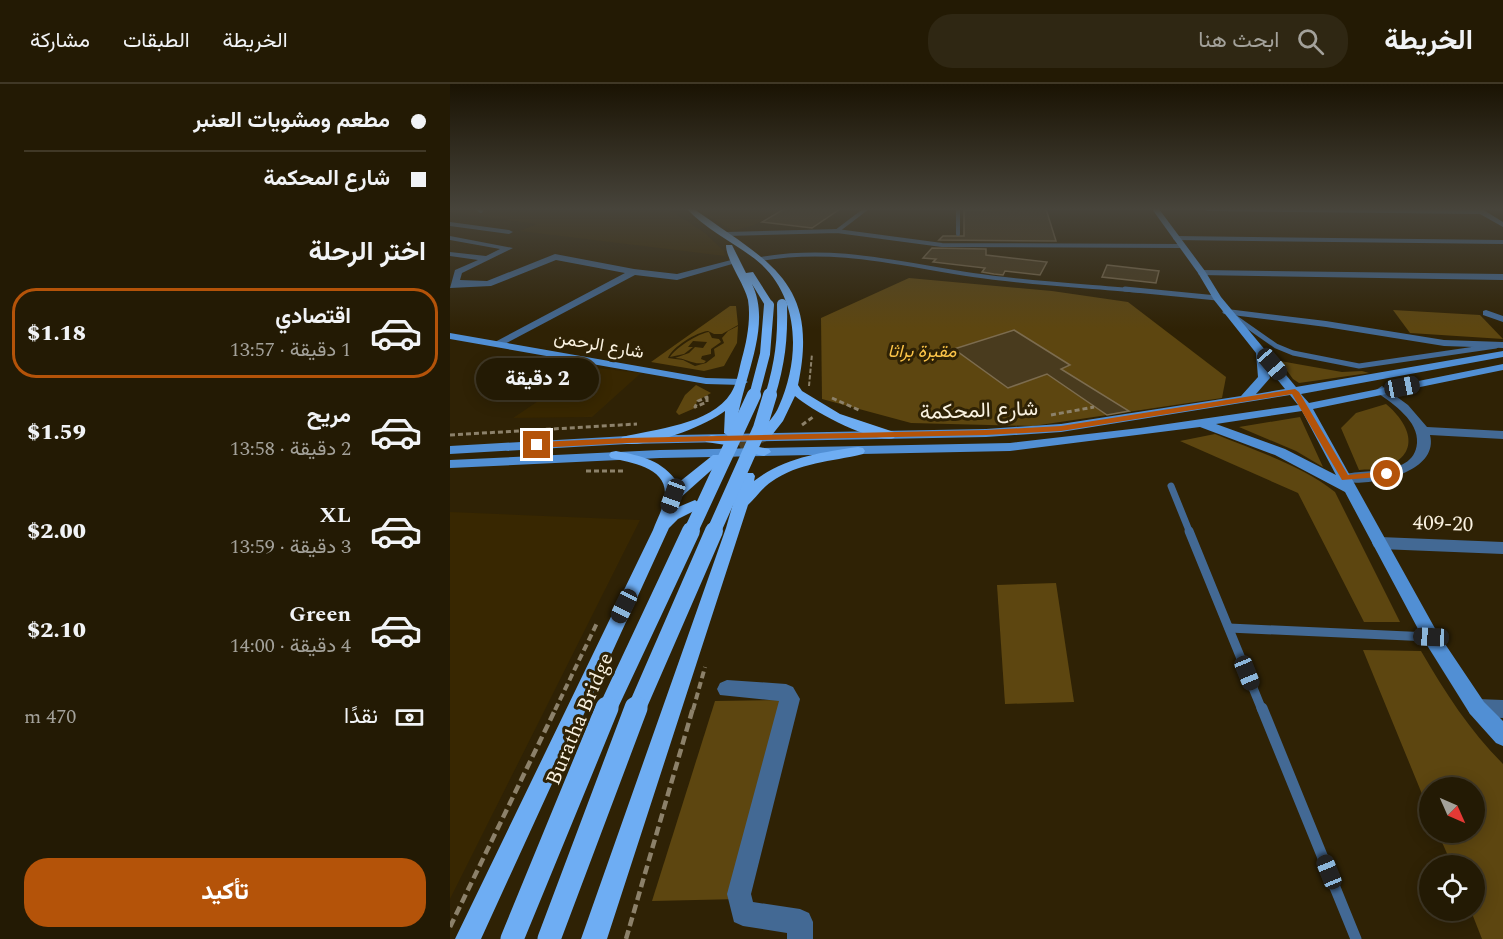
<!DOCTYPE html>
<html lang="ar">
<head>
<meta charset="utf-8">
<style>
  body { margin:0; font-family:Spectral,Vazirmatn,serif; background:#2f2713; color:#f1f3f6; direction:rtl; height:100vh; display:flex; flex-direction:column; font-size:22px; white-space:nowrap }
  * { box-sizing:border-box; margin:0 }
  p { font-size:20px; color:#a3a19a }
  .icon { flex:none; width:33px; height:33px; fill:none; stroke:currentColor; stroke-width:2; stroke-linecap:round; stroke-linejoin:round }
  .map { position:relative; flex:1; overflow:hidden; direction:ltr }
  .side { display:flex; flex-direction:column; background:#231a04; width:450px }
  .side>* { flex:none }
  .top-card { display:grid; align-content:center; height:132px; padding:0 24px; background:#231a04 }
  .needle { width:39px; rotate:135deg }
  .fabs { position:absolute; left:969px; top:693px; display:grid; gap:12px }
  .fabs a { display:grid; place-items:center; width:66px; height:66px; border-radius:50%; background:#231a04; box-shadow:0 3px 15px #0003,0 0 0 2px #403826; font-size:30px }
  .end { position:absolute; width:27px; height:27px; margin:-14px; border:8px solid #b45309; background:#fff; box-shadow:0 0 0 3px #fff }
  .from { border-radius:50% }
  .bubble { position:absolute; height:42px; border-radius:21px; background:#231a04; box-shadow:0 3px 15px #0003,0 0 0 2px #403826; font-size:20px; font-weight:800; line-height:42px; text-align:center; direction:rtl }
  .car { position:absolute; width:18px; height:36px; margin:-18px -9px; border-radius:8px; box-shadow:0 0 4px 2px #0007; background:linear-gradient(#222 24%,#8ab4d8 0 40%,#222 0 76%,#8ab4d8 0 86%,#222 0) }
  .top-card b { display:flex; align-items:center; gap:21px; height:57px; font-size:22px }
  .top-card b+b { border-top:2px solid #403826 }
  .top-card i { width:15px; height:15px; background:#f1f3f6 }
  ul { padding:0; list-style:none }
  li { display:flex; align-items:center; gap:18px; height:90px; margin:0 12px 9px; padding:0 12px; border:3px solid transparent; border-radius:24px }
  li div { flex:1 }
  li b { display:block; font-size:22px }
  li em { font-style:normal; font-weight:800 }
  li.on { border-color:#b45309 }
  li>.icon { width:54px; height:54px; stroke-width:1.5 }
  h2 { padding:0 24px; font-size:27px; line-height:72px }
  .pay { display:flex; align-items:center; gap:15px; height:66px; padding:0 24px; font-size:22px }
  .pay p { margin-inline-start:auto }
  .button { display:flex; gap:12px; margin-top:auto; padding:12px 24px }
  .button a { flex:1; height:69px; border-radius:24px; background:#b45309; color:#fff; font-size:24px; font-weight:800; line-height:69px; text-align:center }
  header { display:flex; align-items:center; gap:36px; box-sizing:border-box; height:84px; padding:0 30px; background:#231a04; border-bottom:2px solid #403826 }
  header strong { font-size:28px }
  nav { display:flex; gap:33px; margin-inline-start:auto; font-size:21px }
  .search { width:420px; height:54px; background:#2f2713; display:flex; align-items:center; gap:15px; box-sizing:border-box; padding:0 21px; border-radius:24px; color:#a3a19a; font-size:22px }
  main { display:flex; flex:1; min-height:0 }
  .map>svg:first-child { display:block }
  .built { fill:#382701 }
  .green { fill:#5d4610 }
  .building { fill:#493b1e; stroke:#7c6c4f; stroke-width:1.5 }
  .lines { fill:none; stroke-linecap:round; stroke-linejoin:round }
  .primary-tunnel { stroke:#4d4126; stroke-width:14; stroke-dasharray:14 7; stroke-linecap:butt }
  .path-far3 { stroke:#8c816a; stroke-width:2; stroke-dasharray:4.5 2; stroke-linecap:butt }
  .path-far2 { stroke:#8c816a; stroke-width:3; stroke-dasharray:5 3; stroke-linecap:butt }
  .path-far1 { stroke:#8c816a; stroke-width:4; stroke-dasharray:7 4; stroke-linecap:butt }
  .path { stroke:#8c816a; stroke-width:4.5; stroke-dasharray:9 4.5; stroke-linecap:butt }
  .lane-far4 { stroke:#436994; stroke-width:4 }
  .lane-far3 { stroke:#436994; stroke-width:5 }
  .lane-far2 { stroke:#436994; stroke-width:7 }
  .lane-far1 { stroke:#436994; stroke-width:9 }
  .lane { stroke:#436994; stroke-width:11 }
  .street { fill:#436994; fill-rule:evenodd }
  .secondary { fill:#518fd4; fill-rule:evenodd }
  .primary { fill:#6eadf3; fill-rule:evenodd }
  .primary-bridge-far3 { stroke:#6eadf3; stroke-width:10 }
  .primary-bridge-far2 { stroke:#6eadf3; stroke-width:14 }
  .primary-bridge-far1 { stroke:#6eadf3; stroke-width:18 }
  .primary-bridge { stroke:#6eadf3; stroke-width:23 }
  .route { fill:#b45309 }
  .labels { text-anchor:middle; dominant-baseline:central; stroke-width:6; stroke-linejoin:round; paint-order:stroke }
  .far-street-label { font-size:18px; fill:#faf2e1; stroke:#2f2205 }
  .far-park-label { font-size:18px; font-style:italic; fill:#fcc448; stroke:#2f2205 }
  .street-label { font-size:21px; fill:#faf2e1; stroke:#2f2205 }
</style>
</head>
<body>
<header>
<strong>الخريطة</strong>
<div class="search"><svg class="icon" aria-label="search" viewBox="0 0 24 24"><circle cx="10" cy="10" r="6"/><path d="M15 15l6 6"/></svg>ابحث هنا</div>
<nav><a>الخريطة</a><a>الطبقات</a><a>مشاركة</a></nav>
</header>
<main>
<div class="map">
<svg width="1053" height="855" viewBox="0 0 1053 855">
  <rect width="100%" height="100%" fill="#2f2205"/>
  <g class="built">
    <polygon points="0,125 213,125 220,126 255,149 274,167 275,172 70,147 87,140 0,128"/>
    <polygon points="247,125 332,125 304,141 283,147"/>
    <polygon points="139,283 191,289 142,333 63,334"/>
    <polygon points="0,428 190,436 0,815"/>
  </g>
  <g class="green">
    <polygon points="459,194 602,207 678,218 776,293 772,314 583,342 461,339 372,315 371,234"/>
    <path d="M280,222h6l2,19 -16,9h-8l-6,-3c-11,1 -36,16 -40,27l15,2 12,6 11,-3 9,-7 -1,-7 10,-6 -2,-5 6,-7 10,-5 -1,17 -13,23 -20,5 -53,-9z"/>
    <polygon points="943,226 1030,231 1053,255 960,249"/>
    <path d="M259,248l3,6 7,1 2,3 -10,7v5l-9,2 -1,3 5,2 -2,2c-11,2 -18,-5 -29,-5l14,-5 6,-6 8,1 4,-6 -14,-1 -5,6h5l-9,7 -14,3c5,-9 29,-24 39,-25z"/>
    <polygon points="830,277 892,288 912,287 919,289 849,299 843,295"/>
    <polygon points="246,301 261,309 247,317 245,324 229,331 226,328 235,311"/>
    <path d="M936,320c25,21 36,51 -3,64 -7,2 -17,1 -24,2l-18,-42 15,-15z"/>
    <polygon points="850,333 873,383 846,367 789,343"/>
    <path d="M765,350c41,17 86,31 120,58l65,130h-36l-66,-129 -118,-52z"/>
    <polygon points="606,499 624,618 555,620 547,501"/>
    <path d="M913,566l58,1c24,41 48,79 82,113v175h-21l-11,-28 3,-1v-44l-22,-1 -14,-32 36,-1v-44h-44l-1,23z"/>
    <polygon points="335,616 290,815 202,817 265,617"/>
  </g>
  <g class="building">
    <polygon points="334,125 390,125 362,144 312,138"/>
    <polygon points="596,125 606,157 489,156 493,152 514,152 514,126"/>
    <polygon points="482,164 536,165 536,171 597,178 590,191 555,187 553,191 544,190 532,188 535,184 483,178 486,175 473,174"/>
    <polygon points="657,181 709,187 706,199 652,193"/>
    <polygon points="564,246 620,281 611,285 679,327 657,331 597,290 558,304 504,265"/>
  </g>
  <g class="lines">
    <polyline class="primary-tunnel" points="271,372 313,351"/>
    <polyline class="path-far3" points="359,302 362,270"/>
    <g class="path-far2">
      <polygon points="257,313 257,318 245,323 248,317"/>
      <polyline points="382,314 409,326"/>
      <polyline points="601,331 644,323"/>
      <polyline points="352,341 363,333"/>
      <polyline points="0,351 187,340"/>
      <polyline points="136,387 174,387"/>
    </g>
    <g class="path-far1">
      <polyline points="105,626 148,537"/>
      <polyline points="243,626 255,583"/>
    </g>
    <g class="path">
      <polyline points="0,843 106,624"/>
      <polyline points="176,855 243,624"/>
    </g>
    <g class="lane-far4">
      <polyline points="28,125 31,127"/>
      <polyline points="508,125 508,150"/>
      <polyline points="387,147 416,125"/>
      <polyline points="276,150 387,147 492,161 732,162"/>
      <path d="M311,175c74,-13 139,5 212,16 55,8 112,11 168,16"/>
    </g>
    <g class="lane-far3">
      <polyline points="675,205 767,214"/>
      <polyline points="786,234 826,262 843,269 909,282 1046,262"/>
    </g>
    <polyline class="lane-far2" points="721,402 740,449"/>
    <g class="lane-far1">
      <polyline points="739,447 812,626"/>
      <polyline points="779,544 980,553"/>
    </g>
    <polyline class="lane" points="812,624 906,855"/>
    <g class="street">
      <polygon points="753,125 1032,125 1053,138 1053,143 1030,130 757,127"/>
      <polygon points="0,138 59,146 63,148 59,150 0,142"/>
      <polygon points="0,152 63,164 12,189 10,196 37,197 105,170 184,185 227,190 285,175 289,178 227,196 185,191 49,263 45,262 45,258 175,189 106,176 41,202 0,204 5,186 28,176 0,172 0,168 36,172 50,165 0,156"/>
      <polygon points="727,152 1053,156 1053,160 724,156 723,154"/>
      <polygon points="752,186 1053,190 1053,196 749,191 748,189"/>
      <polygon points="777,225 876,237 994,256 1053,258 1053,264 994,262 876,243 774,230 772,228"/>
      <polygon points="1036,226 1053,232 1053,238 1033,231 1033,227"/>
      <path d="M932,302l26,19 19,22 76,4v8l-73,-4c10,39 -64,53 -90,46l-2,-3c11,-13 76,4 79,-35 2,-22 -24,-39 -39,-50l-2,-3z"/>
      <polygon points="930,453 1053,458 1053,470 930,465 924,463 922,459 924,455"/>
      <polygon points="277,596 336,600 343,603 350,615 301,810 303,818 350,825 359,829 363,838 363,855 337,855 337,849 293,842 284,838 277,810 329,617 270,611 267,605 270,599"/>
      <polygon points="1027,615 1053,616 1053,634 1027,633 1020,630 1017,624 1020,618"/>
    </g>
    <g class="secondary">
      <path d="M702,125h7l46,62 16,26 75,90 207,-36v6l-202,37 8,9 194,-39v6l-190,39 124,223 47,70 19,19v25l-7,-3 -26,-29 -45,-72 -80,-150 -70,-37 -75,-28 -190,24 -350,7 -210,10v-8l210,-10 350,-7 130,-15 158,-23 -8,-10 -229,37 -75,5 -359,7 -177,10v-8l177,-10 359,-7 75,-5 180,-28 17,-19 -2,-24 -42,-53 -16,-27zM818,284l17,21 -29,5 14,-16zM852,327l34,64 -51,-26 -69,-25z"/>
      <polygon points="0,249 256,294 292,295 298,298 292,301 256,300 0,255"/>
    </g>
    <g class="primary">
      <path d="M237,125h7c74,53 126,72 104,176l4,6 38,23 54,18 2,3 -2,3c-23,5 -82,-27 -99,-42l-12,25 -11,14h-10l-1,-3c6,-9 14,-16 18,-26 21,-47 21,-106 -18,-142 -23,-20 -54,-33 -74,-55z"/>
      <path d="M276,161h6l14,28 7,-1 21,33 -8,2 -14,-23c22,45 -14,102 -16,149l-6,4 -6,-4 1,-22c-20,15 -77,38 -103,32l-2,-3 2,-3c32,-8 89,-12 109,-44 6,-9 8,-24 11,-35 5,-17 9,-40 6,-58 -4,-17 -22,-40 -22,-55z"/>
      <polygon points="261,351 281,354 283,357 276,361 256,358 254,355"/>
      <polygon points="309,363 319,365 321,368 314,372 304,370 302,367 304,364"/>
      <path d="M408,363l5,1 2,3 -2,3c-32,8 -64,8 -92,28 -9,6 -15,16 -23,23l-141,434h-26l145,-411 15,-52 2,-3h10l2,3 -1,5c29,-23 68,-29 104,-34z"/>
      <path d="M166,367c26,5 46,9 62,32l35,-28h10l2,3 -45,40 -4,10 19,-8 7,5 -2,3 -22,11 -9,9 -188,411h-26l198,-409c4,-11 12,-25 12,-36 1,-27 -34,-31 -54,-36l-2,-3 2,-3z"/>
    </g>
    <g class="primary-bridge-far3">
      <polyline points="304,312 315,270 319,221"/>
      <path d="M320,312c10,-33 13,-57 12,-92"/>
    </g>
    <g class="primary-bridge-far2">
      <polyline points="240,449 304,311"/>
      <polyline points="263,449 310,344 320,311"/>
    </g>
    <g class="primary-bridge-far1">
      <polyline points="157,626 241,447"/>
      <polyline points="186,626 264,447"/>
    </g>
    <g class="primary-bridge">
      <polyline points="62,855 157,624"/>
      <polyline points="99,855 186,624"/>
    </g>
  </g>
  <linearGradient id="sky" x2="0" y2="1"><stop stop-color="#1a1303"/><stop offset="0.51" stop-color="#47443b"/><stop offset="1" stop-color="#47443b" stop-opacity="0"/></linearGradient>
  <rect width="1053" height="245" fill="url(#sky)"/>
  <polygon class="route" points="845,305 849,308 898,391 937,387 942,390 941,392 892,396 842,310 611,347 536,351 177,359 87,364 83,361 87,358 177,354 536,346 611,342"/>
  <g class="labels">
    <g class="far-street-label">
      <text transform="translate(149 261) rotate(10)">شارع الرحمن</text>
    </g>
    <g class="far-park-label">
      <text x="472" y="267">مقبرة براثا</text>
    </g>
    <g class="street-label">
      <text transform="translate(529 327) rotate(-2)">شارع المحكمة</text>
      <text transform="translate(993 440) rotate(2)">409-20</text>
      <text transform="translate(130 635) rotate(-67)">Buratha Bridge</text>
    </g>
  </g>
</svg>
<div class="fabs">
<a><svg class="needle" viewBox="-14 -14 28 28"><path d="M0-13l5 13h-10z" fill="#e53935"/><path d="M0 13l5-13h-10z" fill="#a3a19a"/></svg></a>
<a><svg class="icon" aria-label="locate" viewBox="0 0 24 24"><circle cx="12" cy="12" r="6"/><path d="M12 2v4M12 18v4M2 12h4M18 12h4"/></svg></a>
</div>
<i class="end from" style="left:937px;top:390px"></i>
<i class="end" style="left:87px;top:361px"></i>
<div class="bubble" style="left:26px;top:274px;width:123px">2 دقيقة</div>
<i class="car" style="left:822px;top:280px;rotate:139deg"></i>
<i class="car" style="left:952px;top:303px;rotate:79deg"></i>
<i class="car" style="left:223px;top:412px;rotate:200deg"></i>
<i class="car" style="left:174px;top:522px;rotate:206deg"></i>
<i class="car" style="left:981px;top:553px;rotate:273deg"></i>
<i class="car" style="left:797px;top:589px;rotate:158deg"></i>
<i class="car" style="left:879px;top:788px;rotate:338deg"></i>
</div>
<section class="side">
<div class="top-card">
<b><i class="from"></i>مطعم ومشويات العنبر</b>
<b><i></i>شارع المحكمة</b>
</div>
<h2>اختر الرحلة</h2>
<ul>
<li class="on"><svg class="icon" aria-label="car" viewBox="0 0 24 24"><path d="M5 17H2v-5l4-1 3-4h7l3 4 3 1v5h-3M9 17h6M6 11h13"/><circle cx="7" cy="17" r="2"/><circle cx="17" cy="17" r="2"/></svg><div><b>اقتصادي</b><p>1 دقيقة · 13:57</p></div><em>$1.18</em></li>
<li><svg class="icon" aria-label="car" viewBox="0 0 24 24"><path d="M5 17H2v-5l4-1 3-4h7l3 4 3 1v5h-3M9 17h6M6 11h13"/><circle cx="7" cy="17" r="2"/><circle cx="17" cy="17" r="2"/></svg><div><b>مريح</b><p>2 دقيقة · 13:58</p></div><em>$1.59</em></li>
<li><svg class="icon" aria-label="car" viewBox="0 0 24 24"><path d="M5 17H2v-5l4-1 3-4h7l3 4 3 1v5h-3M9 17h6M6 11h13"/><circle cx="7" cy="17" r="2"/><circle cx="17" cy="17" r="2"/></svg><div><b>XL</b><p>3 دقيقة · 13:59</p></div><em>$2.00</em></li>
<li><svg class="icon" aria-label="car" viewBox="0 0 24 24"><path d="M5 17H2v-5l4-1 3-4h7l3 4 3 1v5h-3M9 17h6M6 11h13"/><circle cx="7" cy="17" r="2"/><circle cx="17" cy="17" r="2"/></svg><div><b>Green</b><p>4 دقيقة · 14:00</p></div><em>$2.10</em></li>
</ul>
<div class="pay"><svg class="icon" aria-label="cash" viewBox="0 0 24 24"><path d="M3 7h18v10H3z"/><circle cx="12" cy="12" r="2"/></svg>نقدًا<p>470 m</p></div>
<div class="button"><a>تأكيد</a></div>
</section>
</main>
</body>
</html>
